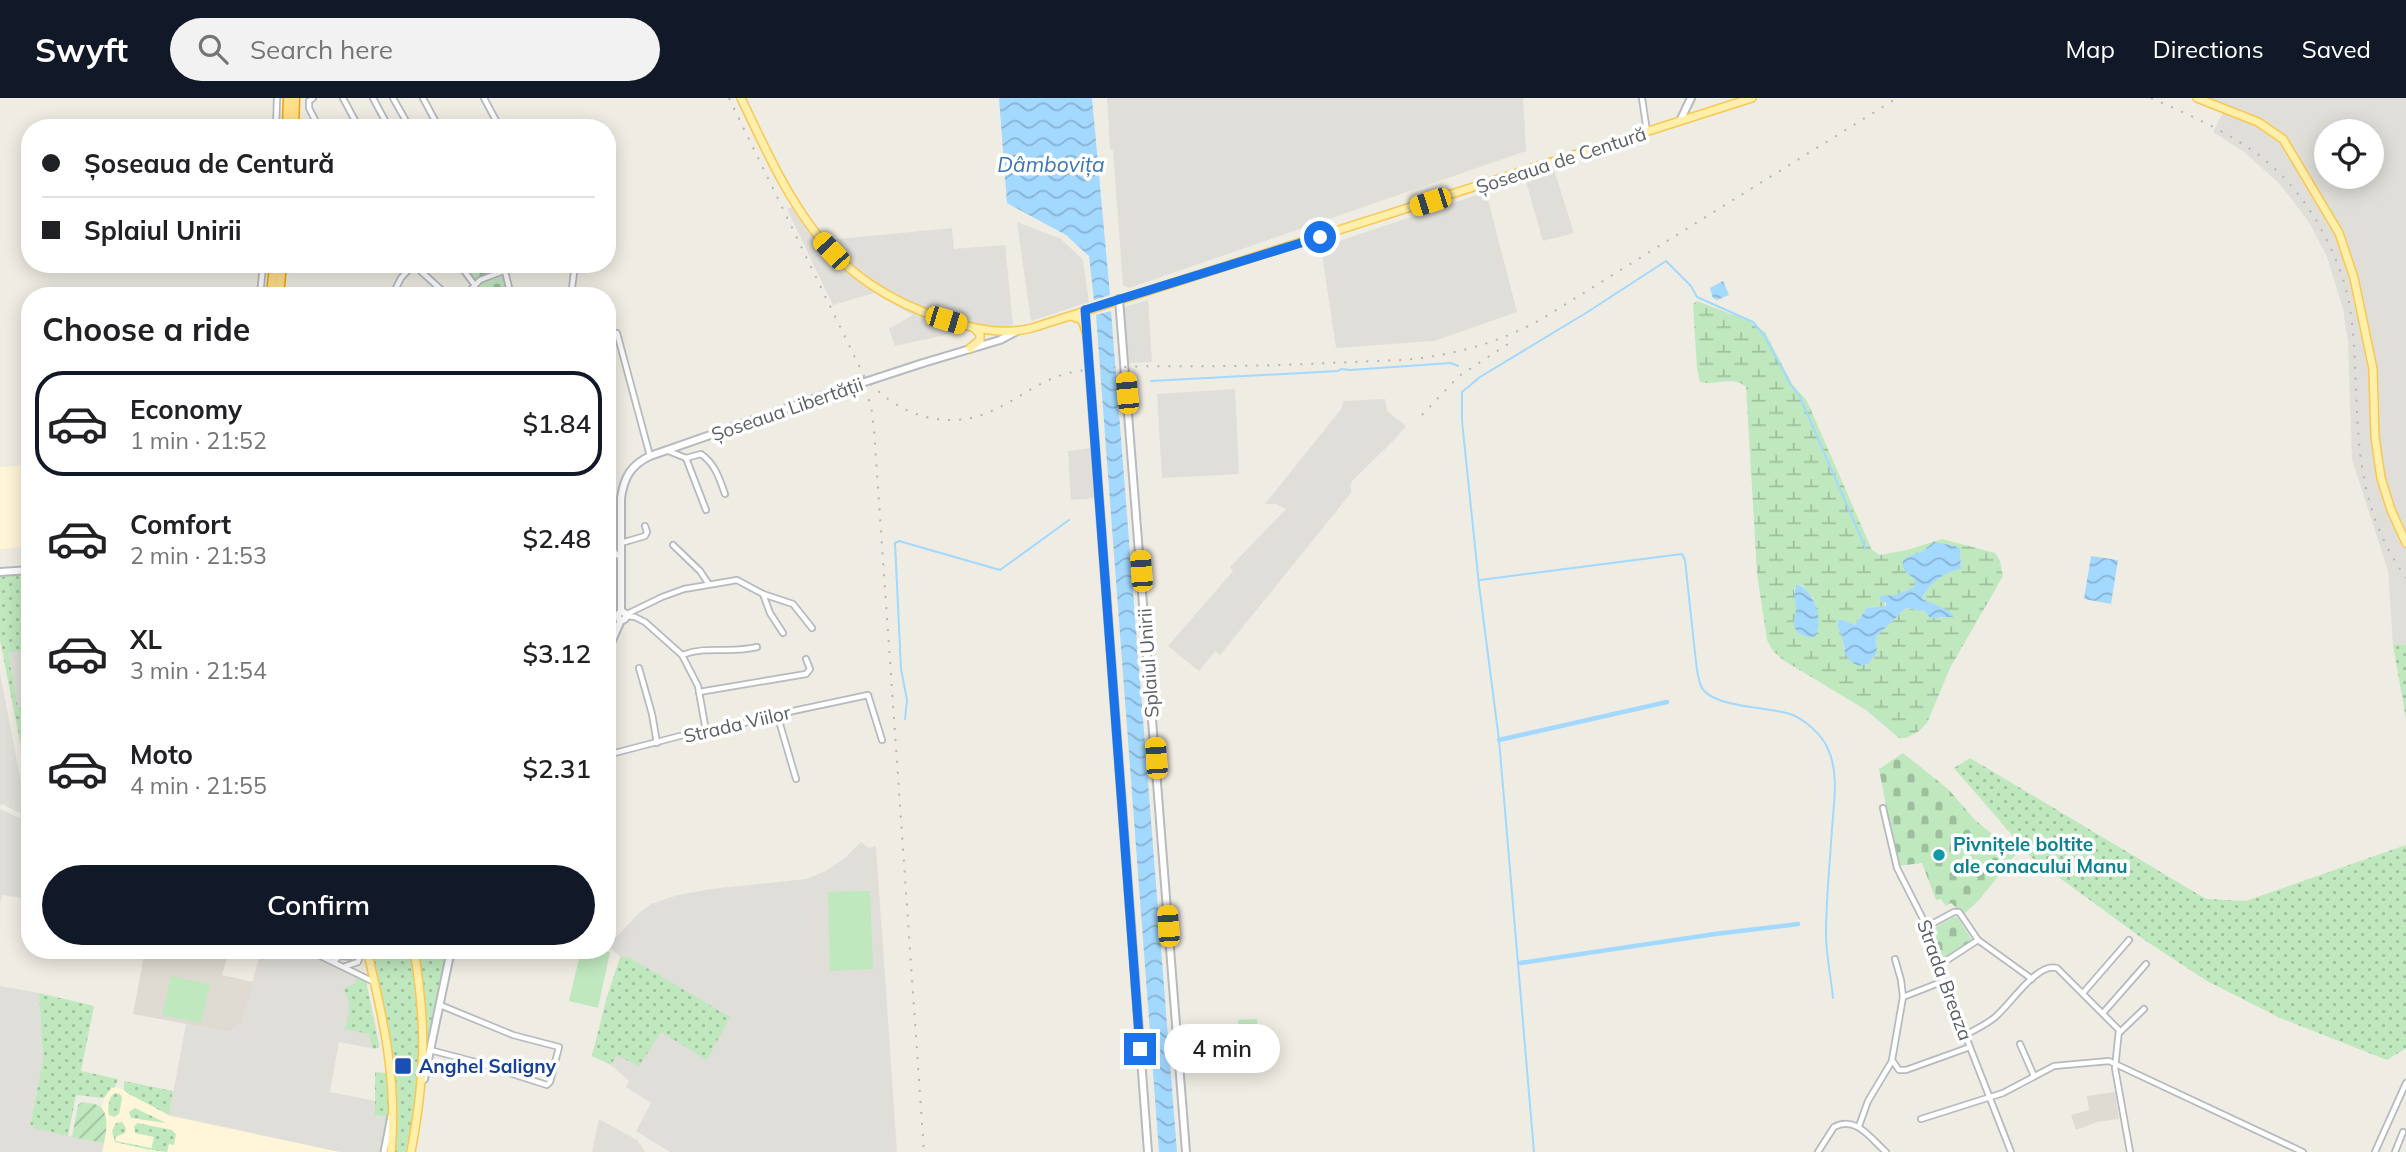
<!DOCTYPE html>
<html lang="en">
<head>
<meta charset="utf-8">
<style>
  body { margin:0; font-family:Mulish,sans-serif; background:#f2f2f2; color:#202124; height:100vh; display:flex; flex-direction:column; font-size:26px; white-space:nowrap }
  * { box-sizing:border-box; margin:0 }
  p { font-size:23px; color:#757577 }
  .icon { flex:none; width:38px; height:38px; fill:none; stroke:currentColor; stroke-width:2; stroke-linecap:round; stroke-linejoin:round }
  .map { position:relative; flex:1; overflow:hidden }
  .sheet { position:absolute; left:21px; top:189px; width:595px; height:672px; display:flex; flex-direction:column; background:#fff; border-radius:28px; box-shadow:0 4px 18px #0003 }
  .sheet>* { flex:none }
  .hud { position:absolute; left:21px; top:21px; width:595px; height:154px; border-radius:28px; box-shadow:0 4px 18px #0003; display:grid; align-content:center; height:154px; padding:0 21px; background:#fff }
  .tools { position:absolute; left:2314px; top:21px; display:grid; gap:14px }
  .tools a { display:grid; place-items:center; width:70px; height:70px; border-radius:50%; background:#fff; box-shadow:0 4px 18px #0003; font-size:35px }
  .end { position:absolute; width:32px; height:32px; margin:-16px; border:9px solid #1a73e8; background:#fff; box-shadow:0 0 0 4px #fff }
  .from { border-radius:50% }
  .bubble { position:absolute; height:49px; border-radius:24px; background:#fff; box-shadow:0 4px 18px #0003; font-size:23px; font-weight:600; line-height:49px; text-align:center }
  .car { position:absolute; width:21px; height:42px; margin:-21px -10px; border-radius:9px; box-shadow:0 0 5px 2px #0007; background:linear-gradient(#f5c518 24%,#345 0 40%,#f5c518 0 76%,#345 0 86%,#f5c518 0) }
  .hud b { display:flex; align-items:center; gap:24px; height:66px; font-size:26px }
  .hud b+b { border-top:2px solid #e0e0e0 }
  .hud i { width:18px; height:18px; background:#202124 }
  ul { padding:0; list-style:none }
  li { display:flex; align-items:center; gap:21px; height:105px; margin:0 14px 10px; padding:0 7px; border:4px solid transparent; border-radius:28px }
  li div { flex:1 }
  li b { display:block; font-size:26px }
  li em { font-style:normal; font-weight:600 }
  li.on { border-color:#111827 }
  li>.icon { width:63px; height:63px; stroke-width:1.5 }
  h2 { padding:0 21px; font-size:32px; line-height:84px }
  .cta { display:flex; gap:14px; margin-top:auto; padding:14px 21px }
  .cta a { flex:1; height:80px; border-radius:42px; background:#111827; color:#fff; font-size:28px; font-weight:600; line-height:80px; text-align:center }
  header { display:flex; align-items:center; gap:42px; box-sizing:border-box; height:98px; padding:0 35px; background:#111827; color:#fff }
  header strong { font-size:33px }
  nav { display:flex; gap:38px; margin-inline-start:auto; font-size:24px }
  .search { width:490px; height:63px; background:#f2f2f2; display:flex; align-items:center; gap:18px; box-sizing:border-box; padding:0 24px; border-radius:38px; color:#757577; font-size:26px }
  .map>svg:first-child { display:block }
  .commercial { fill:#fff5d8 }
  .industrial { fill:#dfded8; fill-rule:evenodd }
  .education { fill:#dfdbd2 }
  .grass { fill:url(#grass-dots) }
  .wetland { fill:url(#wetland-marsh); fill-rule:evenodd }
  .cemetery { fill:url(#cemetery-stones) }
  .park { fill:#bfe8be }
  .garden { fill:url(#garden-furrows) }
  .water { fill:url(#water-waves) }
  .lines { fill:none; stroke-linecap:round; stroke-linejoin:round }
  .stream { stroke:#a3d8ff; stroke-width:2 }
  .canal { stroke:#a3d8ff; stroke-width:4.5 }
  .minor-casing { stroke:#b6b9be; stroke-width:8 }
  .tertiary-casing { stroke:#b6b9be; stroke-width:9 }
  .secondary-casing { stroke:#b7bac0; stroke-width:10 }
  .primary-casing { stroke:#f8c753; stroke-width:10 }
  .motorway-casing { stroke:#f2a200; stroke-width:11 }
  .minor { stroke:#fff; stroke-width:4.5 }
  .tertiary { stroke:#fff; stroke-width:5 }
  .secondary { stroke:#fff; stroke-width:6 }
  .primary { stroke:#ffefa8; stroke-width:7 }
  .motorway { stroke:#ffdf8a; stroke-width:8 }
  .rail { stroke:#b4b5b6; stroke-width:2; stroke-dasharray:2 9; stroke-linecap:butt }
  .secondary-bridge-casing { stroke:#b7bac0; stroke-width:10; stroke-linecap:butt }
  .secondary-bridge { stroke:#fff; stroke-width:6 }
  .route { stroke:#1a73e8; stroke-width:9 }
  .culture-dot { fill:#0f9aa8; stroke:#fff; stroke-width:2.5 }
  .transit-dot { fill:#1a4fb4; stroke:#fff; stroke-width:2.5 }
  .labels { text-anchor:middle; dominant-baseline:central; stroke-width:7; stroke-linejoin:round; paint-order:stroke }
  .street-label { font-size:19px; fill:#5b6065; stroke:#fff }
  .culture-label { font-size:19px; font-weight:bold; fill:#0d838f; stroke:#fff; text-anchor:start }
  .transit-label { font-size:19px; font-weight:bold; fill:#164399; stroke:#fff; text-anchor:start }
  .water-label { font-size:21px; font-style:italic; fill:#3a79b6; stroke:#fff }
</style>
</head>
<body>
<header>
<strong>Swyft</strong>
<div class="search"><svg class="icon" aria-label="search" viewBox="0 0 24 24"><circle cx="10" cy="10" r="6"/><path d="M15 15l6 6"/></svg>Search here</div>
<nav><a>Map</a><a>Directions</a><a>Saved</a></nav>
</header>
<div class="map">
<svg width="2406" height="1054" viewBox="0 0 2406 1054">
  <defs>
    <pattern id="grass-dots" width="8" height="8" patternUnits="userSpaceOnUse" patternTransform="scale(1.75)"><rect width="8" height="8" fill="#bfe8be"/><path d="M2 2h.1M6 6h.1" fill="none" stroke="#9ebf9e" stroke-width="1.8" stroke-linecap="round"/></pattern>
    <pattern id="wetland-marsh" width="20" height="14" patternUnits="userSpaceOnUse" patternTransform="scale(1.75)"><rect width="20" height="14" fill="#bfe8be"/><path d="M1 5h8M5 5V1M11 12h8M15 12V8" fill="none" stroke="#9ebf9e"/></pattern>
    <pattern id="cemetery-stones" width="16" height="16" patternUnits="userSpaceOnUse" patternTransform="scale(1.75)"><rect width="16" height="16" fill="#bfe8be"/><path d="M2 7V4a2 2 0 0 1 4 0v3zM10 15v-3a2 2 0 0 1 4 0v3z" fill="#9ebf9e"/></pattern>
    <pattern id="garden-furrows" width="10" height="10" patternUnits="userSpaceOnUse" patternTransform="scale(1.75)"><rect width="10" height="10" fill="#bfe8be"/><path d="M-1 1l2-2M0 10L10 0M9 11l2-2" fill="none" stroke="#9ebf9e"/></pattern>
    <pattern id="water-waves" width="16" height="10" patternUnits="userSpaceOnUse" patternTransform="scale(1.75)"><rect width="16" height="10" fill="#a3d8ff"/><path d="M0 5q4-4 8 0t8 0" fill="none" stroke="#88b3d2"/></pattern>
  </defs>
  <rect width="100%" height="100%" fill="#efece3"/>
  <g class="commercial">
    <polygon points="30,367 30,448 0,451 0,369"/>
    <polygon points="115,989 124,992 169,1018 340,1054 102,1054 107,1031 102,1010 104,1000 112,990"/>
  </g>
  <g class="industrial">
    <polygon points="1107,0 1523,0 1526,53 1129,190 1123,187 1113,52 1110,51"/>
    <path d="M2203,0h203v547h-13l-5,-74 -36,-112 -4,-117 -5,-33 -16,-52 -18,-35 -30,-39 -35,-31 -31,-20 13,-25zM2326,33h45v46h-45z"/>
    <polygon points="1554,72 1574,135 1543,143 1525,80"/>
    <polygon points="1486,94 1517,214 1434,243 1336,250 1321,149"/>
    <polygon points="799,106 828,142 952,130 954,151 1005,147 1013,227 1004,229 968,226 964,233 895,248 889,231 913,217 874,195 833,207 787,111"/>
    <polygon points="1017,124 1061,141 1083,162 1089,204 1031,223"/>
    <polygon points="1148,202 1152,264 1129,265 1124,209"/>
    <polygon points="1235,291 1239,376 1162,380 1157,296"/>
    <polygon points="1385,301 1387,313 1406,328 1397,339 1351,384 1351,395 1220,557 1215,553 1199,573 1168,548 1233,473 1230,469 1286,411 1276,406 1265,406 1342,310 1343,303"/>
    <polygon points="1091,350 1095,400 1071,402 1068,353"/>
    <polygon points="30,551 30,607 18,609 8,555"/>
    <polygon points="0,575 26,710 20,715 2,706 0,709"/>
    <polygon points="0,711 30,725 30,801 2,797 0,806"/>
    <polygon points="861,744 868,750 876,748 897,1054 670,1054 636,1033 651,1005 626,989 629,983 611,967 617,957 628,859 620,859 608,848 639,815 651,806 678,797 711,791 806,781 826,773 845,760"/>
    <polygon points="261,852 301,852 366,883 380,948 375,951 339,944 330,994 376,1003 375,1017 387,1019 382,1054 340,1054 169,1017 186,926 229,934 242,924"/>
    <polygon points="0,888 39,895 43,962 30,1029 104,1045 102,1054 0,1054"/>
    <polygon points="599,1021 637,1042 645,1054 592,1054"/>
  </g>
  <g class="education">
    <polygon points="145,852 229,852 222,877 253,884 242,924 229,934 133,916"/>
    <polygon points="2115,994 2119,1021 2097,1024 2076,1032 2071,1017 2089,1012 2087,998"/>
  </g>
  <g class="grass">
    <polygon points="30,476 30,551 8,555 18,609 30,607 30,673 26,674 0,542 0,479"/>
    <polygon points="2393,547 2406,547 2406,621"/>
    <polygon points="1970,660 2206,801 2246,803 2406,747 2406,950 2387,962 2280,920 2207,883 2146,843 2031,759 1954,670"/>
    <path d="M372,852h38c13,69 10,134 -4,202h-11c9,-69 -8,-135 -23,-202z"/>
    <polygon points="418,852 449,852 427,958 426,914"/>
    <polygon points="620,859 628,859 730,919 707,962 661,934 639,968 617,957 611,967 592,958 606,902"/>
    <path d="M355,878l11,5 13,67h-7l-3,-14 -25,-5c7,-15 7,-27 -1,-41l13,-4z"/>
    <polygon points="39,895 94,908 81,973 118,981 115,989 111,990 104,1000 76,997 68,1038 30,1029 43,962"/>
    <path d="M375,974l11,1c6,14 4,29 1,44l-12,-2z"/>
    <polygon points="124,983 173,993 169,1017 127,995 124,992"/>
    <path d="M115,995l5,1 2,4 -3,16 -5,3 -5,-2c-2,-6 0,-19 6,-22z"/>
    <polygon points="135,1010 166,1025 131,1020 129,1014"/>
    <polygon points="122,1024 126,1030 125,1035 115,1039 116,1043 151,1050 150,1052 115,1044 112,1033 116,1025"/>
    <polygon points="137,1025 172,1032 176,1036 174,1047 169,1046 167,1054 151,1052 154,1039 135,1035 134,1029"/>
  </g>
  <path class="wetland" d="M1697,203l50,19 18,12 27,52 15,17 65,149 8,5 27,-5 35,-11 53,14 5,8 3,15 -53,92 -23,55 -8,8 -13,7h-7l-33,-28 -83,-50 -10,-9 -6,-11 -10,-67 -11,-186c-12,-12 -30,-1 -46,-5l-3,-13 -4,-65zM1960,451l1,20c-17,3 -33,14 -39,31 12,5 21,8 31,17l-22,1 -6,-7 -19,-3 -30,29 1,15 -8,12 -11,2c-18,-10 -16,-28 -15,-46l12,5 12,-17 18,-2 -2,-10 12,-1 19,-7 3,-6 -6,-27zM1798,486l5,2 11,13 -10,37 -7,-5 -3,-8 3,-13 -3,-21z"/>
  <g class="cemetery">
    <polygon points="461,166 515,166 473,183"/>
    <polygon points="505,177 510,198 471,198 482,186"/>
    <polygon points="1903,655 1948,691 1975,722 2016,756 1979,802 1964,816 1951,805 1946,808 1941,801 1936,802 1922,765 1898,768 1879,671"/>
    <polygon points="1954,819 1957,819 1972,842 1942,862 1932,831"/>
  </g>
  <g class="park">
    <polygon points="870,793 873,871 830,873 828,794"/>
    <polygon points="581,852 610,854 598,910 569,903"/>
    <polygon points="171,878 210,886 201,925 162,917"/>
    <polygon points="1257,921 1258,938 1239,938 1238,922"/>
  </g>
  <path class="garden" d="M82,1004c4,1 13,1 17,4 11,7 7,27 5,37l-32,-6 6,-32z"/>
  <g class="water">
    <polygon points="999,0 1092,0 1110,197 1094,202 1089,158 1066,137 1007,105"/>
    <polygon points="1723,183 1729,197 1717,202 1713,200 1710,190"/>
    <polygon points="1111,213 1177,1054 1159,1054 1096,217"/>
    <path d="M1934,444l21,4 5,3 1,20c-17,3 -33,15 -39,30 11,5 22,8 31,15v3l-23,1 -5,-7 -19,-3 -30,29 1,15 -8,12 -11,2c-16,-9 -12,-14 -16,-29 -2,-7 -5,-9 -4,-17h5l12,5 12,-17 19,-2v-3l-6,-3v-4l15,-1 18,-7 3,-6c-5,-9 -15,-8 -13,-22l8,-5 11,-3z"/>
    <polygon points="2091,458 2118,462 2111,506 2084,501"/>
    <path d="M1797,486c18,6 27,38 18,53 -9,2 -21,-4 -21,-14 -1,-4 2,-8 2,-12 0,-10 -4,-19 1,-27z"/>
  </g>
  <g class="lines">
    <g class="stream">
      <polyline points="1151,283 1338,273 1341,271 1350,272 1451,265 1458,268"/>
      <path d="M1480,482l202,-26 3,6c3,28 6,56 9,84 2,14 2,30 7,42 9,22 70,21 89,28 15,5 32,21 38,35 11,24 6,54 4,79 -2,35 -6,71 -6,106 0,21 5,43 7,64"/>
      <polyline points="905,621 907,602 901,571 895,445 899,443 1000,472 1069,422"/>
      <polyline points="1534,1054 1499,642 1479,487 1462,323 1462,294 1480,279 1586,215 1666,163 1691,188 1697,199 1753,224 1764,237 1791,287 1799,297 1866,451"/>
    </g>
    <g class="canal">
      <polyline points="1499,642 1667,604"/>
      <polyline points="1520,865 1715,836 1798,826"/>
    </g>
    <defs>
      <g id="minor">
        <polyline points="313,0 309,3 309,10 319,30"/>
        <polyline points="343,0 359,30"/>
        <polyline points="373,0 389,30"/>
        <polyline points="393,0 410,30"/>
        <polyline points="423,0 439,30"/>
        <polyline points="484,0 500,30"/>
        <polyline points="1642,0 1647,34"/>
        <polyline points="276,30 277,0"/>
        <polyline points="413,166 448,198"/>
        <polyline points="459,166 474,186"/>
        <polyline points="505,173 511,198"/>
        <polyline points="260,198 263,166"/>
        <polyline points="392,198 401,180 413,167"/>
        <polyline points="465,198 480,182 522,166"/>
        <polyline points="571,198 575,166"/>
        <polyline points="617,235 650,358"/>
        <path d="M666,352l20,8 15,-4c14,10 18,23 24,40"/>
        <polyline points="686,360 706,412"/>
        <polyline points="607,437 615,455 620,459"/>
        <polyline points="621,445 645,438 647,434 645,428"/>
        <polyline points="673,447 700,473 708,485"/>
        <polyline points="763,496 770,515 783,535"/>
        <polyline points="625,517 662,499 684,491 737,482 763,496 793,506 812,530"/>
        <polyline points="626,518 635,519 645,524 682,557 698,588 706,633"/>
        <path d="M682,557c27,-10 47,-1 75,-8"/>
        <polyline points="639,570 652,616 657,645"/>
        <polyline points="607,574 611,616"/>
        <polyline points="699,594 806,576 810,571 806,561"/>
        <polyline points="777,616 796,681"/>
        <polyline points="607,657 699,633 719,633 760,620 868,597 882,642"/>
        <polyline points="1883,710 1897,770 1924,823 1944,883 2011,1054"/>
        <polyline points="1926,829 1954,814 1959,814 1978,842 2032,881"/>
        <polyline points="308,852 374,884"/>
        <polyline points="1895,861 1901,882 1903,899"/>
        <polyline points="334,864 339,858 354,859 358,852"/>
        <polyline points="346,868 358,864 362,852"/>
        <polyline points="1938,868 1978,842"/>
        <polyline points="1944,883 1903,899 1892,962 1899,972 1906,972 1970,949"/>
        <polyline points="2083,895 2129,842"/>
        <polyline points="2103,915 2146,866"/>
        <polyline points="2120,934 2144,911"/>
        <path d="M1965,937c10,-5 20,-10 29,-17 15,-11 42,-56 63,-50l62,62 -4,38 15,84"/>
        <polyline points="2020,946 2034,978"/>
        <polyline points="430,952 472,963 547,987 550,984 559,949 513,937 440,907"/>
        <polyline points="1921,1021 2003,995 2054,968 2109,963 2303,1054"/>
        <polyline points="1859,1028 1868,1003 1892,963"/>
        <path d="M1818,1054l16,-25c22,-12 37,12 52,25"/>
        <polyline points="2375,1054 2406,985"/>
        <polyline points="2395,1054 2403,1034"/>
      </g>
      <polyline id="tertiary" points="384,1054 391,1018"/>
      <g id="secondary">
        <polyline points="1680,23 1691,0"/>
        <polyline points="1119,201 1186,1054"/>
        <polyline points="1085,212 1148,1054"/>
        <polyline points="923,265 1000,242 1017,233"/>
        <polyline points="0,474 30,472"/>
        <circle cx="622" cy="518" r="4"/>
        <path d="M621,514v-114c3,-21 10,-33 29,-42l175,-61"/>
        <polyline points="607,554 621,522"/>
        <polyline points="424,981 451,852"/>
      </g>
      <g id="primary">
        <path d="M741,0c50,105 82,181 202,221 28,9 59,17 89,9l720,-230"/>
        <polyline points="2197,0 2258,24 2283,41 2339,135 2354,180 2373,271 2375,339 2381,380 2391,412 2406,445"/>
        <polyline points="1071,218 1082,222 1086,234"/>
        <polyline points="970,250 980,242 980,236 974,230"/>
        <path d="M367,852c16,67 31,132 24,202"/>
        <path d="M411,1054c14,-76 16,-125 3,-202"/>
      </g>
      <g id="motorway">
        <polyline points="287,30 288,0"/>
        <polyline points="294,30 295,0"/>
        <polyline points="271,198 274,166"/>
        <polyline points="279,198 282,166"/>
      </g>
    </defs>
    <use href="#minor" class="minor-casing"/>
    <use href="#tertiary" class="tertiary-casing"/>
    <use href="#secondary" class="secondary-casing"/>
    <use href="#primary" class="primary-casing"/>
    <use href="#motorway" class="motorway-casing"/>
    <use href="#minor" class="minor"/>
    <use href="#tertiary" class="tertiary"/>
    <use href="#secondary" class="secondary"/>
    <use href="#primary" class="primary"/>
    <use href="#motorway" class="motorway"/>
    <g class="rail">
      <path d="M729,0l135,278c22,27 52,44 87,44 49,1 80,-42 127,-49 48,-7 97,-4 144,-5 61,0 121,-4 181,-6 52,-5 97,-17 142,-43l352,-219"/>
      <path d="M2151,0c34,15 69,30 99,51 44,29 75,78 92,127 12,35 12,74 14,110 2,72 7,131 50,192"/>
      <polyline points="860,281 871,307 874,332 924,1054"/>
      <polyline points="1422,317 1459,278 1508,246"/>
    </g>
    <defs>
      <polyline id="secondary-bridge" points="825,297 923,265"/>
    </defs>
    <use href="#secondary-bridge" class="secondary-bridge-casing"/>
    <use href="#secondary-bridge" class="secondary-bridge"/>
  </g>
  <g class="lines">
    <polyline class="route" points="1140,951 1085,212 1320,139"/>
  </g>
  <circle class="culture-dot" cx="1939" cy="757" r="7"/>
  <rect class="transit-dot" x="394" y="959" width="18" height="18" rx="3.5"/>
  <g class="labels">
    <g class="street-label">
      <text transform="translate(1561 62) rotate(-18)">Șoseaua de Centură</text>
      <text transform="translate(787 311) rotate(-19)">Șoseaua Libertății</text>
      <text transform="translate(1148 565) rotate(-94)">Splaiul Unirii</text>
      <text transform="translate(737 626) rotate(-13)">Strada Viilor</text>
      <text transform="translate(1945 882) rotate(70)">Strada Breaza</text>
    </g>
    <g class="culture-label">
      <text x="1953" y="746">Pivnițele boltite<tspan x="1953" dy="22">ale conacului Manu</tspan></text>
    </g>
    <g class="transit-label">
      <text x="419" y="968">Anghel Saligny</text>
    </g>
    <g class="water-label">
      <text x="1051" y="66">Dâmbovița</text>
    </g>
  </g>
</svg>
<div class="tools">
<a><svg class="icon" aria-label="locate" viewBox="0 0 24 24"><circle cx="12" cy="12" r="6"/><path d="M12 2v4M12 18v4M2 12h4M18 12h4"/></svg></a>
</div>
<i class="end from" style="left:1320px;top:139px"></i>
<i class="end" style="left:1140px;top:951px"></i>
<div class="bubble" style="left:1164px;top:926px;width:116px">4 min</div>
<i class="car" style="left:1430px;top:104px;rotate:252deg"></i>
<i class="car" style="left:831px;top:153px;rotate:317deg"></i>
<i class="car" style="left:946px;top:222px;rotate:107deg"></i>
<i class="car" style="left:1127px;top:295px;rotate:355deg"></i>
<i class="car" style="left:1141px;top:473px;rotate:356deg"></i>
<i class="car" style="left:1156px;top:660px;rotate:356deg"></i>
<i class="car" style="left:1168px;top:828px;rotate:356deg"></i>
<div class="hud">
<b><i class="from"></i>Șoseaua de Centură</b>
<b><i></i>Splaiul Unirii</b>
</div>
<section class="sheet">
<h2>Choose a ride</h2>
<ul>
<li class="on"><svg class="icon" aria-label="car" viewBox="0 0 24 24"><path d="M5 17H2v-5l4-1 3-4h7l3 4 3 1v5h-3M9 17h6M6 11h13"/><circle cx="7" cy="17" r="2"/><circle cx="17" cy="17" r="2"/></svg><div><b>Economy</b><p>1 min · 21:52</p></div><em>$1.84</em></li>
<li><svg class="icon" aria-label="car" viewBox="0 0 24 24"><path d="M5 17H2v-5l4-1 3-4h7l3 4 3 1v5h-3M9 17h6M6 11h13"/><circle cx="7" cy="17" r="2"/><circle cx="17" cy="17" r="2"/></svg><div><b>Comfort</b><p>2 min · 21:53</p></div><em>$2.48</em></li>
<li><svg class="icon" aria-label="car" viewBox="0 0 24 24"><path d="M5 17H2v-5l4-1 3-4h7l3 4 3 1v5h-3M9 17h6M6 11h13"/><circle cx="7" cy="17" r="2"/><circle cx="17" cy="17" r="2"/></svg><div><b>XL</b><p>3 min · 21:54</p></div><em>$3.12</em></li>
<li><svg class="icon" aria-label="car" viewBox="0 0 24 24"><path d="M5 17H2v-5l4-1 3-4h7l3 4 3 1v5h-3M9 17h6M6 11h13"/><circle cx="7" cy="17" r="2"/><circle cx="17" cy="17" r="2"/></svg><div><b>Moto</b><p>4 min · 21:55</p></div><em>$2.31</em></li>
</ul>
<div class="cta"><a>Confirm</a></div>
</section>
</div>
</body>
</html>
